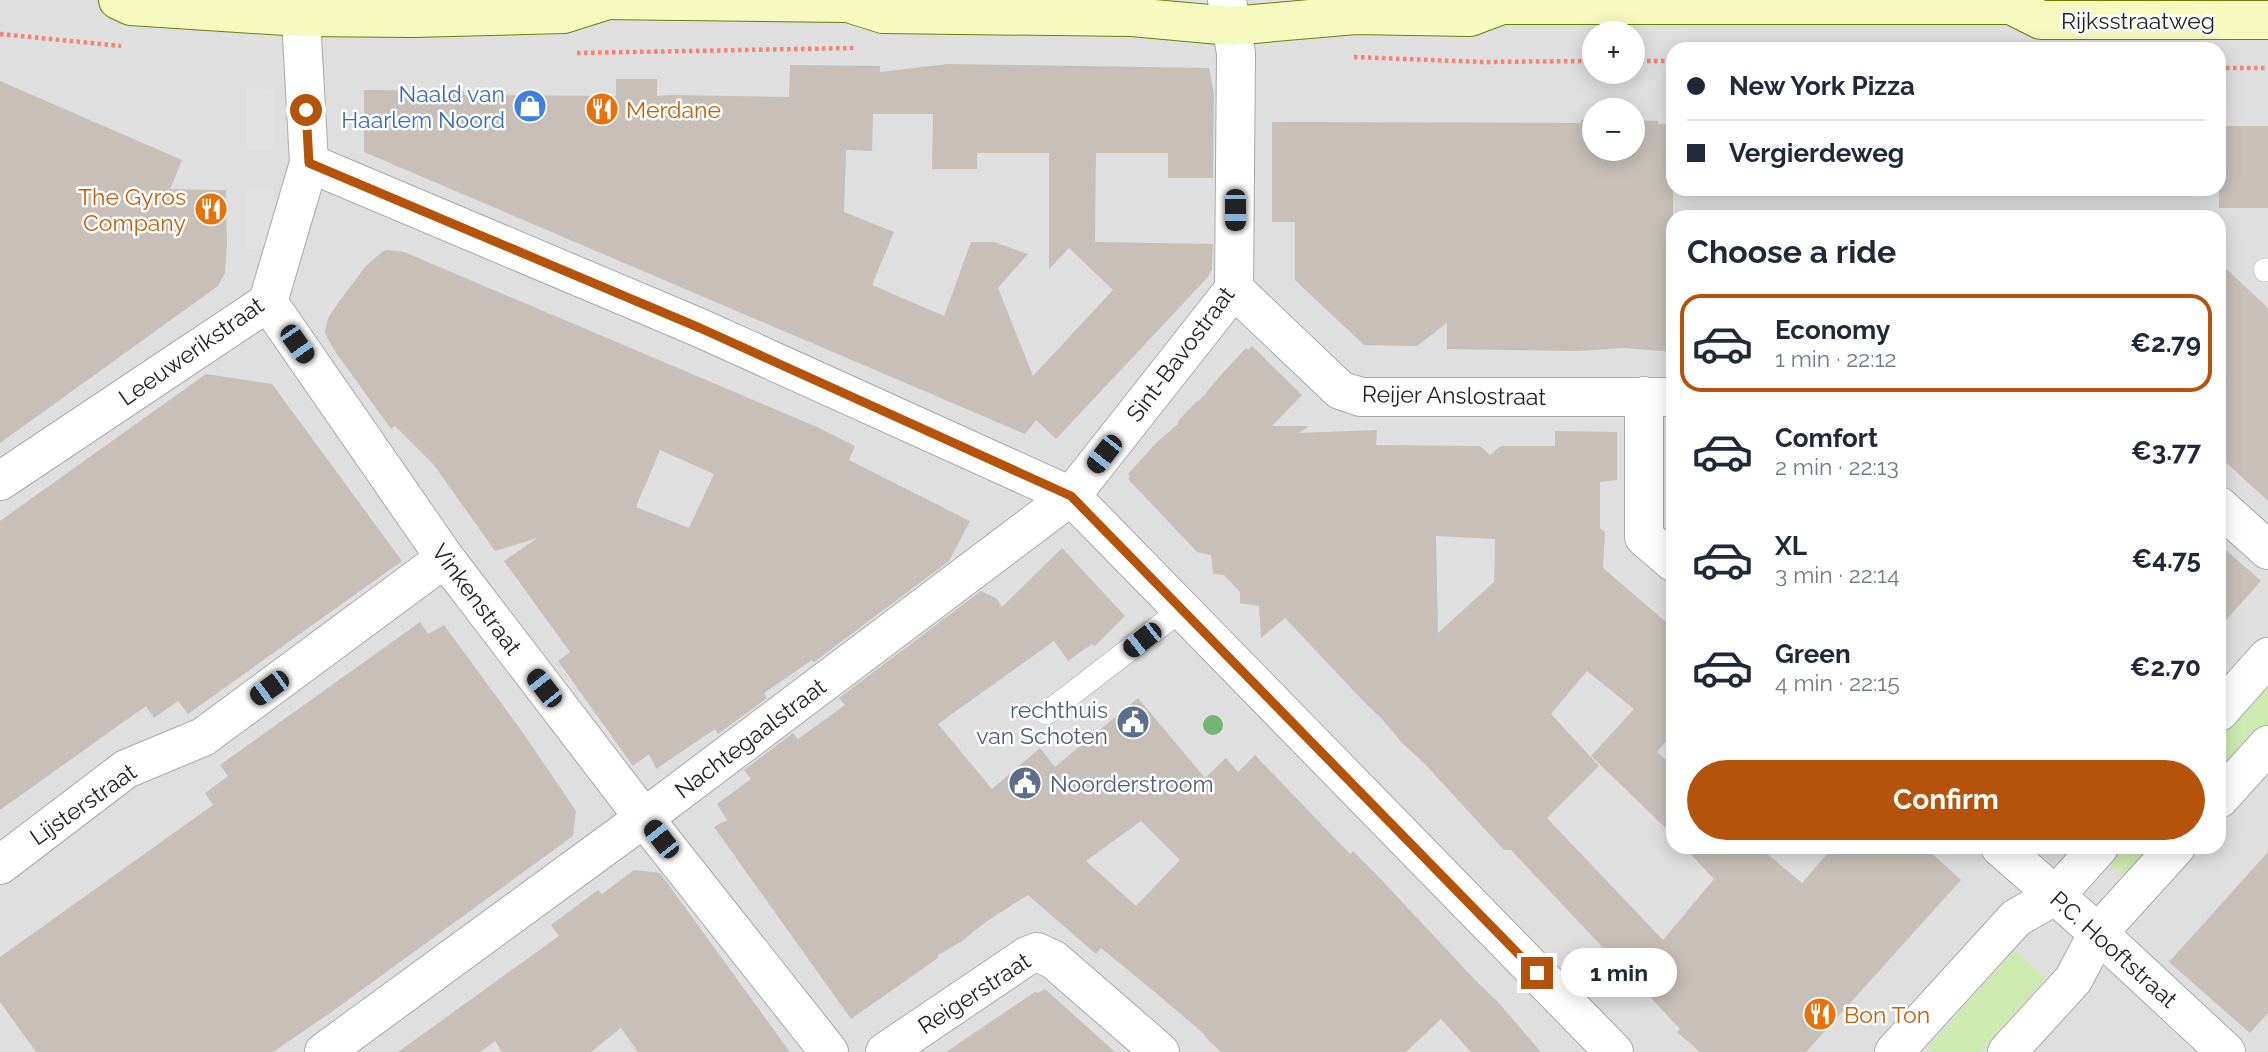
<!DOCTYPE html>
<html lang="en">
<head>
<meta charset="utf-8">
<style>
  body { margin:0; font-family:Raleway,sans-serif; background:#f2f2f3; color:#1f2937; height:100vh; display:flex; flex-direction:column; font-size:26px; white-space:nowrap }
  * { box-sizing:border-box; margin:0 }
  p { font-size:23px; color:#747a83 }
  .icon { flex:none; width:38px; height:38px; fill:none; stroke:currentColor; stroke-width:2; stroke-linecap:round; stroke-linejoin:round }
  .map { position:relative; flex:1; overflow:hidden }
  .sheet { position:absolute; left:1666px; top:210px; width:560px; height:644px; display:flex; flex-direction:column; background:#fff; border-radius:21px; box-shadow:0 4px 18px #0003 }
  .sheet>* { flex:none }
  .guide { position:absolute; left:1666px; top:42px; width:560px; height:154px; border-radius:21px; box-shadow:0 4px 18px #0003; display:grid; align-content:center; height:154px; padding:0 21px; background:#fff }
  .controls { position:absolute; left:1582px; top:21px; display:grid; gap:14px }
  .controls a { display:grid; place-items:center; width:63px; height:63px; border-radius:50%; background:#fff; box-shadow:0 4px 18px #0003; font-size:35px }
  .end { position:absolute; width:32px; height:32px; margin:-16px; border:9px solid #b45309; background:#fff; box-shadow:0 0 0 4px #fff }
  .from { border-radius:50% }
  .bubble { position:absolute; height:49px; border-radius:24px; background:#fff; box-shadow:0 4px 18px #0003; font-size:23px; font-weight:700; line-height:49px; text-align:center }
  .car { position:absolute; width:21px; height:42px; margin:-21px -10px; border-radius:9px; box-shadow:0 0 5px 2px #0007; background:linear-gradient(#222 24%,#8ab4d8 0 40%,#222 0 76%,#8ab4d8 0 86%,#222 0) }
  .guide b { display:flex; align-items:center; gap:24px; height:66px; font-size:26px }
  .guide b+b { border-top:2px solid #e0e1e3 }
  .guide i { width:18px; height:18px; background:#1f2937 }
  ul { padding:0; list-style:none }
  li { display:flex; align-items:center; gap:21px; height:98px; margin:0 14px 10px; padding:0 7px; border:4px solid transparent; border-radius:21px }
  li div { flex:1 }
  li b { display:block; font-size:26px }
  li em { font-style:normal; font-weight:700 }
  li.current { border-color:#b45309 }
  li>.icon { width:63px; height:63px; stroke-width:1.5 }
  h2 { padding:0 21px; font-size:32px; line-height:84px }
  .primary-button { display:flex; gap:14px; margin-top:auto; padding:14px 21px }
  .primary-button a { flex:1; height:80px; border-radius:42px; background:#b45309; color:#fff; font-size:28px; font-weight:700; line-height:80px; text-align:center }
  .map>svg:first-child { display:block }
  .residential { fill:#e0dfdf; fill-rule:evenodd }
  .grass { fill:#cdebb0 }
  .parking { fill:#e2e2e2 }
  .building { fill:#c7bfb8; fill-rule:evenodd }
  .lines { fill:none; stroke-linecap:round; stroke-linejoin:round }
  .lane-casing { stroke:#a9a9a9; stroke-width:24 }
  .street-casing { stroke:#a9a9a9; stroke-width:40 }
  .secondary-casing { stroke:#707d05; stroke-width:40 }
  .path { stroke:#fa8072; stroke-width:4.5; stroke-dasharray:3.5 3.5; stroke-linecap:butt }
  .lane { stroke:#fff; stroke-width:23 }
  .street { stroke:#fff; stroke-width:38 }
  .secondary { stroke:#f7fabf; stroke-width:38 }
  .tree { fill:#74b475 }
  .route { stroke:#b45309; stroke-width:9 }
  .labels { text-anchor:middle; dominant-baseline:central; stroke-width:5; stroke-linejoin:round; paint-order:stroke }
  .street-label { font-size:23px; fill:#222; stroke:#fff }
  .shop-label { font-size:23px; fill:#366cbe; stroke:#fff; text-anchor:end }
  .food-label { font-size:23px; fill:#c56008; stroke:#fff; text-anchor:start }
  .service-label { font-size:23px; fill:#4e5e75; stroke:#fff; text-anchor:end }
</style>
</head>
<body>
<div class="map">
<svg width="2268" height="1052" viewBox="0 0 2268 1052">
  <rect width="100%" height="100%" fill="#f2efe9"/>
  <path class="residential" d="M0,0h2268v1052h-2268zM1594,33h39v39h-39zM1673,49h546v140h-546zM1594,110h39v39h-39zM1673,217h546v630h-546z"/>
  <g class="grass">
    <polygon points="2268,667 2268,732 2219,787 2219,722"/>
    <polygon points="2108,847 2166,847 2133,884 2100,856"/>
    <polygon points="2015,950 2046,978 1980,1052 1933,1052 1928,1047"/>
  </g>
  <g class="parking">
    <polygon points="247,88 275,89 275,149 247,149"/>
    <rect x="245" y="188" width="28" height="61"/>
  </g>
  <g class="building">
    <path d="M948,64l261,4 5,26 -1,84h-45v-25h-72l-1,89 118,2 -1,25 -4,8 -152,162 -20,-19 -11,14 -661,-282v-62l100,1v4l152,1v-17h41v17l12,-1 120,2 1,-32 90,1v6zM873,114h60l-1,55h45v-16h72v116l20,-21 44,42 -80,86 -35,-88 30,-34 -34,-12h-23l-27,74 -72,-31 22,-53 -50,-20 2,-62 26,1z"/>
    <polygon points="0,81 182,160 170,189 226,190 227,245 225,273 218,286 0,443"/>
    <polygon points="1581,120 1594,120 1594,149 1633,149 1633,120 1658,121 1658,124 1673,124 1673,352 1623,348 1579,351 1447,349 1447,323 1417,346 1364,345 1295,280 1295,222 1272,222 1272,122 1581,123"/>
    <rect x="2219" y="126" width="49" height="82"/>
    <path d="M388,250l16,2 413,175 38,19 -6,14 121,61 -21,40 -135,101 -2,-2 -48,33 3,5 -49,36 -3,-5 -59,40 -7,-15 -16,12 -75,-105 12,-9 -66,-91 33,-23 -42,13 -61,-86 -39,-39 -4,3 -57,-79 -7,-13 -2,-6 3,-13 13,-19 25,-33 17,-15zM660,450l54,24 -25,54 -53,-21z"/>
    <polygon points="2219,262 2268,308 2268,501 2219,456"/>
    <path d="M1252,346l50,49 -30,31h37l-10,7 78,-3 -1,15 104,1 10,9 11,-9h54v-15l62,1v48l-17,2v46l5,4 -2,36 70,60v105l-16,19 16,14v69l-82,-79 43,-47 -47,-38 -36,43 48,52 -52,52 116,122 51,-61 -30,-32h75l43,36 31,-36h92l36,33 -155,172h-106l-23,-20 3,-3 -39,-42 -41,5 24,-22 -113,-120h-7l-14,-15 -66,-72 -23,-21 -18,-22 -16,-15 -82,-87 -24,20 -2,-32 -19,-3v-11l-16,-17 -11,-1 -2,-19 -14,-3 -69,-73 2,-3 -2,-2 29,-32 21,-18v-3l19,-20 3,-1 20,-24 26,-28 2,2zM1436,536l59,3 -1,43 -56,51z"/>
    <polygon points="206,374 272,384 402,561 188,714 178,701 154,718 146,706 0,810 0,521"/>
    <polygon points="2219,544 2261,581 2219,628"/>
    <path d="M1062,548l63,68 -30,30 -3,-2 -24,17 -14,-20 -116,83 54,65 48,-41 15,19 83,-69 67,80 21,-20 12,14 17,-17 95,99 3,-3 22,22 103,110 20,19 43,50h-70l-30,-33 -35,33h-185l-17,-16v-2l-48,-41 -55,-45 -5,6 -68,-59 -41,26 -25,20 -24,14v3l-87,61 -137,-192 13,-7 -10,-16 34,-25 -7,-9 49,-37 5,6 47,-34 -6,-7 142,-107 16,8 5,8zM1141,821l39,39 -44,46 -50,-45z"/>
    <polygon points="420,622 428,634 444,625 521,730 576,811 573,836 330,1013 273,1052 36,1052 0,1002 0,957 213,805 205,793 228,776 220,765"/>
    <polygon points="2268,852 2268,1013 2250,1033 2169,962"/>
    <polygon points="634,870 660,873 790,1052 638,1052 621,1028 591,1052 502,1052 495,1041 480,1052 398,1052 559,936 551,925 598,890 602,894"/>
    <polygon points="1045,989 1115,1052 946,1052 1035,992 1038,993"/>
  </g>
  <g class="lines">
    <defs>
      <g id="lane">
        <polyline points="2265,270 2268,270"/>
        <polyline points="1047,713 1182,609"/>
      </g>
      <g id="street">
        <polyline points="309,163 700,328 1071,496 1614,1052"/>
        <polyline points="1234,289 1340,390 1361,397 1673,397"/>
        <polyline points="268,302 445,558 644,818 829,1052"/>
        <polyline points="1644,396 1644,537 1673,562"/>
        <polyline points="0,481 268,302 309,163 300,0"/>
        <polyline points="2219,506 2268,550"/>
        <polyline points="2219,712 2268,657"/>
        <polyline points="2219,799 2268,745"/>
        <polyline points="2000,847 2098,933 2226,1052"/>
        <polyline points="0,865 126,769 203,737 445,558"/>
        <polyline points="324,1052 644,818 1071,496 1234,289 1236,53 1227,0"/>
        <polyline points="885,1052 1027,956 1037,952 1054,960 1160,1052"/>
        <polyline points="1894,1052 2016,918 2056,895 2099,847"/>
        <polyline points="2007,1052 2073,980 2098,933 2176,847"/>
      </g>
      <g id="secondary">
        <polyline points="118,0 131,6 301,17 413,18 564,14 605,1"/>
        <polyline points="600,0 848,3 862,0"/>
        <polyline points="1488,0 1502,5 2011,5 2041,20 2268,20"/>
        <polyline points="848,3 883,14 1132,17 1231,26 1355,15 1470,17 1502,5"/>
      </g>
    </defs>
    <use href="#lane" class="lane-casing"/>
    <use href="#street" class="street-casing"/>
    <use href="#secondary" class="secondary-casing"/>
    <g class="path">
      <polyline points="0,34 121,46"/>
      <polyline points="577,53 855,48"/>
      <polyline points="1354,57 1482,62 1594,61"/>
      <polyline points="1633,61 1673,61"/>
      <polyline points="2219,68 2268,68"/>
    </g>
    <use href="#lane" class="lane"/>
    <use href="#street" class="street"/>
    <use href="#secondary" class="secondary"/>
  </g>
  <circle class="tree" cx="1213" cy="725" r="10"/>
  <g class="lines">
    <polyline class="route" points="306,110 309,163 700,328 1071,496 1537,973"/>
  </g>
  <defs>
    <symbol id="shop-disc" viewBox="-11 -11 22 22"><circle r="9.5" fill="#3f7fe0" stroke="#fff"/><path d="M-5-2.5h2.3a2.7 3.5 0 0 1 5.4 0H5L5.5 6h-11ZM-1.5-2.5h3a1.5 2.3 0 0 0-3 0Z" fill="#fff"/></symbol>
    <symbol id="restaurant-disc" viewBox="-11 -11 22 22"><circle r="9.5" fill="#e8710a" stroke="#fff"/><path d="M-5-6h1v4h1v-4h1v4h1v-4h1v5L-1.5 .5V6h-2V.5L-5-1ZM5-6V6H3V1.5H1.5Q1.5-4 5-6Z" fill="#fff"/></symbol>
    <symbol id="civic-disc" viewBox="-11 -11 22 22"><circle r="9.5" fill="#5c6f8a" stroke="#fff"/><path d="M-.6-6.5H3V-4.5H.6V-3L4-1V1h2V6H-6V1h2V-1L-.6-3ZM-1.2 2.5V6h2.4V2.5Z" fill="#fff"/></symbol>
  </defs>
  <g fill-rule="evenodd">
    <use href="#shop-disc" x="511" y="87" width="38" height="38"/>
    <use href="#restaurant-disc" x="583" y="90" width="38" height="38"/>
    <use href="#restaurant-disc" x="192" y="190" width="38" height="38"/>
    <use href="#civic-disc" x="1114" y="703" width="38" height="38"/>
    <use href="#civic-disc" x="1006" y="764" width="38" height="38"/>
    <use href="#restaurant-disc" x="1801" y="995" width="38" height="38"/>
  </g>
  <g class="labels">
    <g class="street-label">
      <text x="2138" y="20">Rijksstraatweg</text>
      <text transform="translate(191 351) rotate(-35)">Leeuwerikstraat</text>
      <text transform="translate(1180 354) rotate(-53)">Sint-Bavostraat</text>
      <text transform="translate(1454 395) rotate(1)">Reijer Anslostraat</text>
      <text transform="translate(477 599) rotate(53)">Vinkenstraat</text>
      <text transform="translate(750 738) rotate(-37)">Nachtegaalstraat</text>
      <text transform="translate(83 804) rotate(-35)">Lijsterstraat</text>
      <text transform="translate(2114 949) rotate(42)">P.C. Hooftstraat</text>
      <text transform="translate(974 993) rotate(-33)">Reigerstraat</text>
    </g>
    <g class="shop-label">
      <text x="505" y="93">Naald van<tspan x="505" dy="26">Haarlem Noord</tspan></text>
    </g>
    <g class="food-label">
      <text x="626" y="109">Merdane</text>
      <text x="186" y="196" text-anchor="end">The Gyros<tspan x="186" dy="26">Company</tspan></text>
      <text x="1844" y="1014">Bon Ton</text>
    </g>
    <g class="service-label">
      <text x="1108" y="709">rechthuis<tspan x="1108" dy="26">van Schoten</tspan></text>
      <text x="1050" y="783" text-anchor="start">Noorderstroom</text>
    </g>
  </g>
</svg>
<div class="controls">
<a>+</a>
<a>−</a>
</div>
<i class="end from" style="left:306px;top:110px"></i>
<i class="end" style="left:1537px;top:973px"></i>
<div class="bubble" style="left:1561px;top:948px;width:116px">1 min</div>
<i class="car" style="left:1235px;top:210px;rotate:180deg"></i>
<i class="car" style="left:297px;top:344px;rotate:145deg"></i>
<i class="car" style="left:1104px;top:454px;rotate:218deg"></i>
<i class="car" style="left:1142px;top:640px;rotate:232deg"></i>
<i class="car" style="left:269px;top:688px;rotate:234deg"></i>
<i class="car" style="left:544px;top:688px;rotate:322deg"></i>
<i class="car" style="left:661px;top:839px;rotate:322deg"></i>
<div class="guide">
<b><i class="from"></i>New York Pizza</b>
<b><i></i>Vergierdeweg</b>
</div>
<section class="sheet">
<h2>Choose a ride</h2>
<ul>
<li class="current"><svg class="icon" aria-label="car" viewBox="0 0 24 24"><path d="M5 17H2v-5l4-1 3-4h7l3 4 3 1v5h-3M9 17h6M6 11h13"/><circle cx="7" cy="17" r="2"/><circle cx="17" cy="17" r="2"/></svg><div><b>Economy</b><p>1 min · 22:12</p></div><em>€2.79</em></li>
<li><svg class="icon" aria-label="car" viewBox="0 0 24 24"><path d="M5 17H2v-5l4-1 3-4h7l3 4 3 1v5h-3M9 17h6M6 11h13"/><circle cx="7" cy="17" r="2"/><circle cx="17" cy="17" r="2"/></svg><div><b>Comfort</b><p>2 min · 22:13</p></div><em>€3.77</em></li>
<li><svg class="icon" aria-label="car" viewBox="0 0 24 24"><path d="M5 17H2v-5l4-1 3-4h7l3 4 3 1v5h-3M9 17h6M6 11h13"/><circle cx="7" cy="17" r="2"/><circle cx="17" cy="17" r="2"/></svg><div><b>XL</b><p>3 min · 22:14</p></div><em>€4.75</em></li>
<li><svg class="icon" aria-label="car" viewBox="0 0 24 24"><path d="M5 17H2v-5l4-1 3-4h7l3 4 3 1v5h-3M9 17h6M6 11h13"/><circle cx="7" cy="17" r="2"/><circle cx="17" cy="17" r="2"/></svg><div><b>Green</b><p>4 min · 22:15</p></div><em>€2.70</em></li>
</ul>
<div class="primary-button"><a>Confirm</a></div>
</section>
</div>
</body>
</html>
